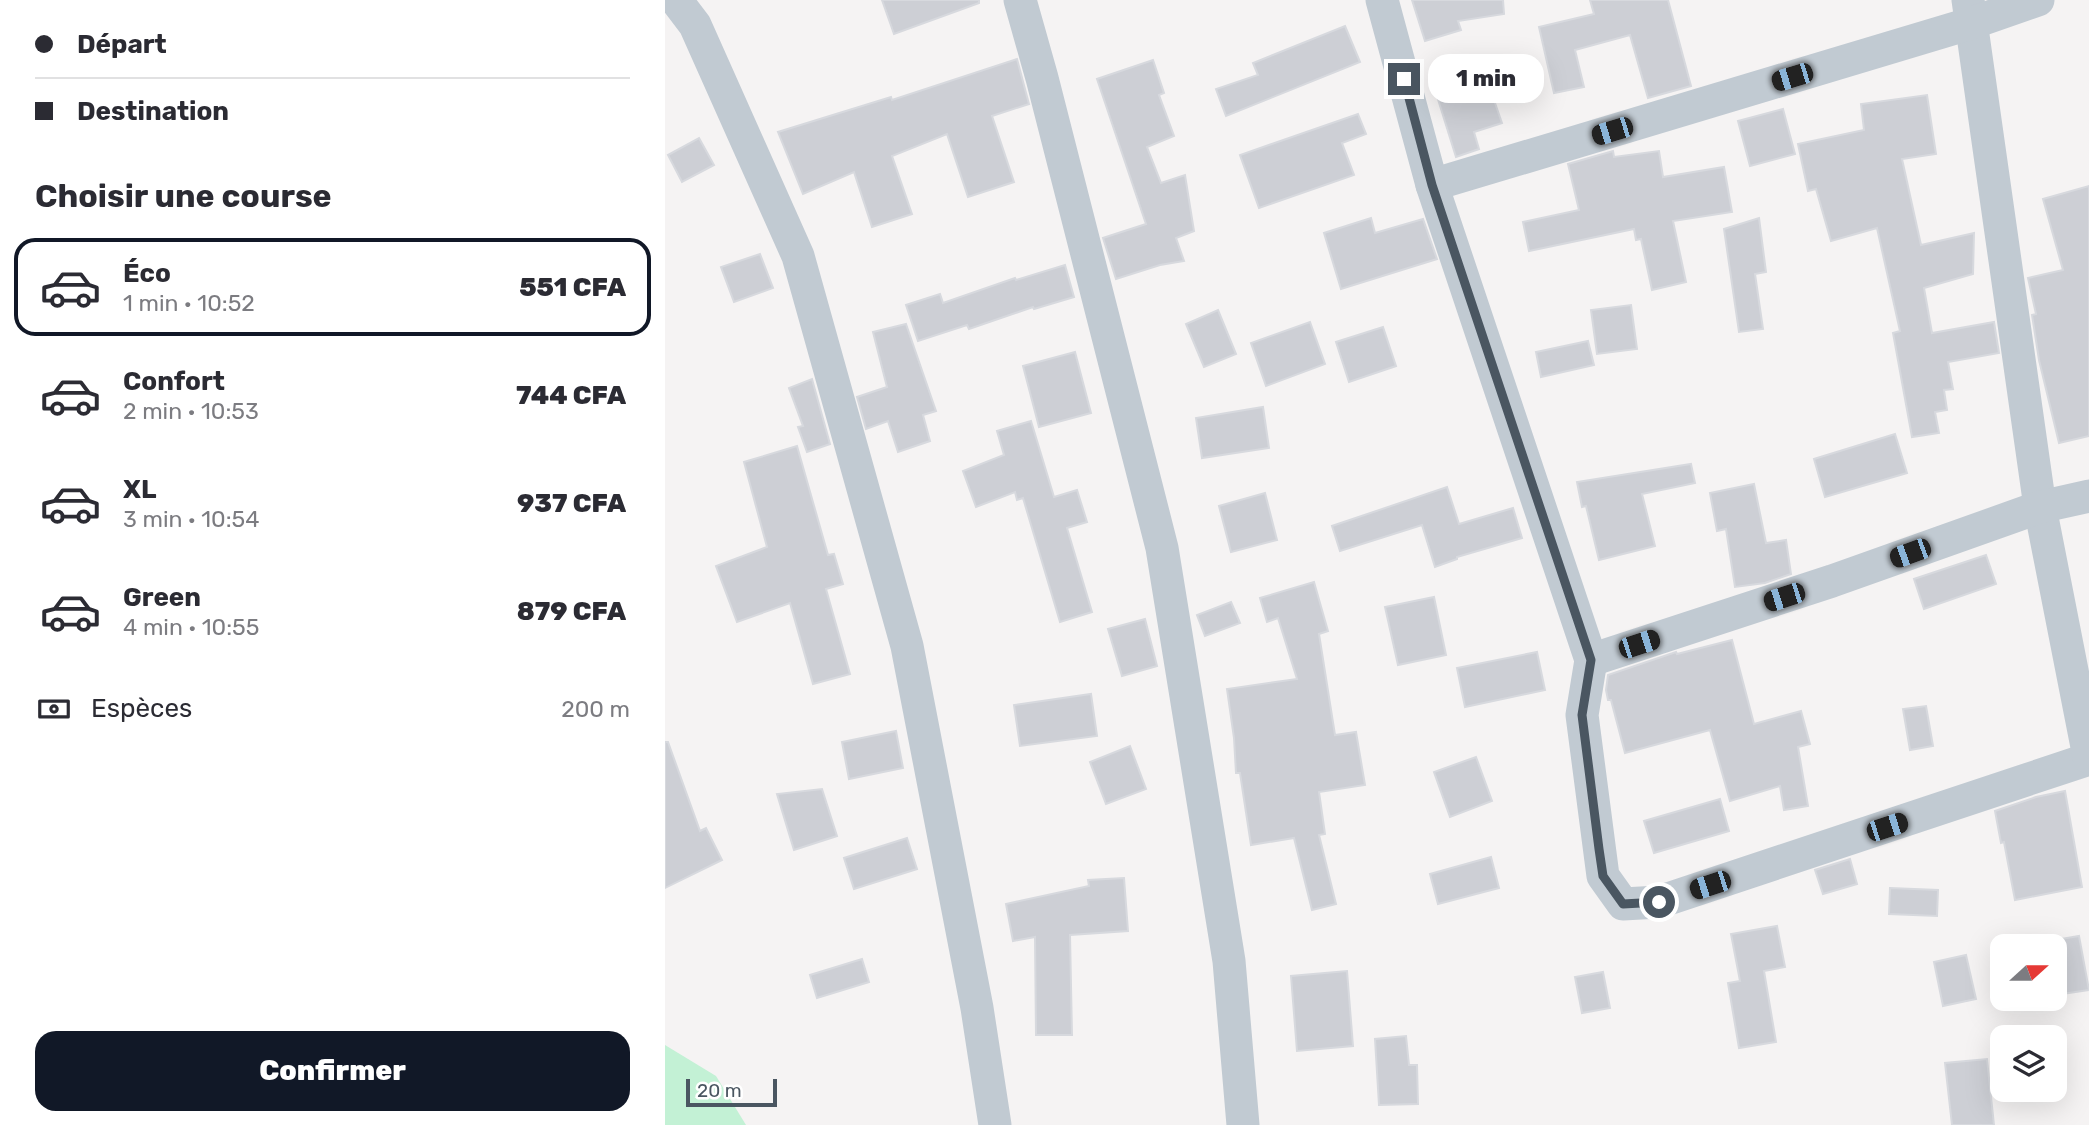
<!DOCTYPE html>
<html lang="fr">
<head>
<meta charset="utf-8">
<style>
  body { margin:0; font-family:Rubik,sans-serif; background:#f2f2f3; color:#2b2b33; height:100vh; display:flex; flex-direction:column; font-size:26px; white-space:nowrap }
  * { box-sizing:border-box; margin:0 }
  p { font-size:23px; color:#7c7c81 }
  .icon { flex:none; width:38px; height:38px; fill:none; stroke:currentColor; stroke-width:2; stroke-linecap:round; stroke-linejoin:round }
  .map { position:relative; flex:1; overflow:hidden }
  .details { display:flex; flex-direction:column; background:#fff; width:665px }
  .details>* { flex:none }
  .top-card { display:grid; align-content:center; height:154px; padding:0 35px; background:#fff }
  .needle { width:46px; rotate:69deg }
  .fabs { position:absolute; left:1325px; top:934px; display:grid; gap:14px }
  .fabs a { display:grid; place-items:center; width:77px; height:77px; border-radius:14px; background:#fff; box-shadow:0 7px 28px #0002; font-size:35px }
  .scale { position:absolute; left:21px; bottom:18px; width:91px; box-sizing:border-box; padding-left:7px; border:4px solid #4a5661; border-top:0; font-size:19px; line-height:24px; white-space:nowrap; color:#4a5661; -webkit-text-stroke:5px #fff; paint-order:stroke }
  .end { position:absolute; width:32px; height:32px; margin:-16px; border:9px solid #4a5661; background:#fff; box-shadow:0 0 0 4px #fff }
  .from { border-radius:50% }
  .bubble { position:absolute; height:49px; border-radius:21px; background:#fff; box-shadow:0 7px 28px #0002; font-size:23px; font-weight:800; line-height:49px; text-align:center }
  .car { position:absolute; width:21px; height:42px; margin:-21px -10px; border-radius:9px; box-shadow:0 0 5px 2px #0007; background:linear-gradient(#222 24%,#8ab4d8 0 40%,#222 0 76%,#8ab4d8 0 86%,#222 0) }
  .top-card b { display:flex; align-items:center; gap:24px; height:66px; font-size:26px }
  .top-card b+b { border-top:2px solid #e1e1e2 }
  .top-card i { width:18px; height:18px; background:#2b2b33 }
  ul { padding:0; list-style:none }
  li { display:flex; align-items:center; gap:21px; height:98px; margin:0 14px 10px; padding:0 21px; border:4px solid transparent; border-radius:21px }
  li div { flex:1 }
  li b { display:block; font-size:26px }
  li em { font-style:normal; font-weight:800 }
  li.active { border-color:#111827 }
  li>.icon { width:63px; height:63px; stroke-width:1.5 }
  h2 { padding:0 35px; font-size:32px; line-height:84px }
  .pay { display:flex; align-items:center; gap:18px; height:77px; padding:0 35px; font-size:26px }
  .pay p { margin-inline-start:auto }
  .cta { display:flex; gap:14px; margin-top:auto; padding:14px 35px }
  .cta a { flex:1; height:80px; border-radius:21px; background:#111827; color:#fff; font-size:28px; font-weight:800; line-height:80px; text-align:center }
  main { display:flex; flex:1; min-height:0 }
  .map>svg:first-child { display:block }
  .green { fill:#c3f1d5 }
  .building { fill:#cdcfd5; stroke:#d7d9de; stroke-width:2 }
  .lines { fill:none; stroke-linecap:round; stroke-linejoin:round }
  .minor { stroke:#c1cad2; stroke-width:33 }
  .route { stroke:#4a5661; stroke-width:9 }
</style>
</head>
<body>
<main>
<section class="details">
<div class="top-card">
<b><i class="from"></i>Départ</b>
<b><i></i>Destination</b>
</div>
<h2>Choisir une course</h2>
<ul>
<li class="active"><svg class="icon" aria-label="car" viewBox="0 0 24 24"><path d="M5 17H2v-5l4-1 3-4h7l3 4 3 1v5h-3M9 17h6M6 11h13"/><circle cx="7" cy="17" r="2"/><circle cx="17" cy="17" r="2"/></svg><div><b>Éco</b><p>1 min · 10:52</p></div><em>551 CFA</em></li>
<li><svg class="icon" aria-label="car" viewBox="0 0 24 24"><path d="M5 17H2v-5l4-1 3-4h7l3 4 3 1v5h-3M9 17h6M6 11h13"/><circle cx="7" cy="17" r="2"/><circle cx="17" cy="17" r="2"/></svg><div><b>Confort</b><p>2 min · 10:53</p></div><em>744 CFA</em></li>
<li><svg class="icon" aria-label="car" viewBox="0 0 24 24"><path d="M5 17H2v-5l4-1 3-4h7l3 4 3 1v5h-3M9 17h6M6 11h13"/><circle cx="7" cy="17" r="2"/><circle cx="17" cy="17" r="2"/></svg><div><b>XL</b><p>3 min · 10:54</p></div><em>937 CFA</em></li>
<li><svg class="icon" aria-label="car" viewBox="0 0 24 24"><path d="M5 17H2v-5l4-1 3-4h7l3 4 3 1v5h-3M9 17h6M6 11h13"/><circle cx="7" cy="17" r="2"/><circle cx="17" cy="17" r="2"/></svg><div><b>Green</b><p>4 min · 10:55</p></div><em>879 CFA</em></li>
</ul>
<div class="pay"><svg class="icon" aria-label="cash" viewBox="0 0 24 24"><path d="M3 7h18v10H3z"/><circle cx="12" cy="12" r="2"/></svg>Espèces<p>200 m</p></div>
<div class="cta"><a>Confirmer</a></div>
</section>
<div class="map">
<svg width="1424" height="1125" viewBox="0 0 1424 1125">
  <rect width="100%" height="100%" fill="#f5f3f3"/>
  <polygon class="green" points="0,1045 51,1076 81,1125 0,1125"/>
  <g class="building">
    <polygon points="217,0 314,0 314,3 229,34"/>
    <polygon points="747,0 838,0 839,14 793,21 796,30 760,41"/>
    <polygon points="925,0 1003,0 1026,86 983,98 965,35 910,50 919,87 889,93 874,27 929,14"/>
    <polygon points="680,26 695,62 561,116 551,89 593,75 588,63"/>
    <polygon points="352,59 364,104 327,116 349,182 303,197 282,134 227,156 247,214 207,227 189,172 138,194 113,132 226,97 227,100"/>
    <polygon points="488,60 499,93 494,95 509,136 482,147 496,183 520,175 529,231 511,238 519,261 495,265 451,279 438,238 481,224 432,79"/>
    <polygon points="821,77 837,123 809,132 814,149 791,157 771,93"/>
    <polygon points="1262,95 1271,154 1237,159 1256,245 1309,233 1308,274 1259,288 1267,333 1329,322 1334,353 1283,362 1288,389 1279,390 1282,410 1270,412 1274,433 1247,437 1228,333 1235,331 1212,228 1166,241 1151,189 1143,191 1133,144 1199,130 1196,104"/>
    <polygon points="1118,109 1130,154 1085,166 1073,121"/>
    <polygon points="693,114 701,134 677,143 689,175 594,208 575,155"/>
    <polygon points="34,138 49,165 17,182 3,155"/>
    <polygon points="948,151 949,157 994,151 998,177 1059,167 1067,212 1008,221 1021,282 987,290 976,239 971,240 969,229 864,251 858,222 914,210 903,164"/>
    <polygon points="1424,186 1424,436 1394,443 1374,360 1367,315 1371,314 1363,278 1398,270 1378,199"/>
    <polygon points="706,218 710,233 758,219 772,259 676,289 659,233"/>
    <polygon points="1094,218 1101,272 1090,274 1098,329 1074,332 1059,229"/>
    <polygon points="95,254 108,288 69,302 56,267"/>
    <polygon points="400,265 409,297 369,309 368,307 304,329 302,325 253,341 241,305 275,294 278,303 350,278 351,280"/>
    <polygon points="966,305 972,349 932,354 926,310"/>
    <polygon points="553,310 571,354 539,367 521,324"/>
    <polygon points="645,322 660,364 601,386 586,343"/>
    <polygon points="241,324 271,411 258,415 265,441 233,452 223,421 201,429 192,397 222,387 208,332"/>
    <polygon points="718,327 731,366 684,382 671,342"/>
    <polygon points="923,341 929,365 876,377 871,352"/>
    <polygon points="410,352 426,413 374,427 358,366"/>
    <polygon points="147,379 165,444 142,452 133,427 138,426 124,388"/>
    <polygon points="598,407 604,448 537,458 531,418"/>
    <polygon points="366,421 389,497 412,490 422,522 402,528 427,612 395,622 358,498 352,500 350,492 311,507 298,471 339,455 332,431"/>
    <polygon points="1230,434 1242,473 1160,497 1149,459"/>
    <polygon points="132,446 163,555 169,554 178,584 161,589 185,674 148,684 125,603 72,622 51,566 102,547 79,462"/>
    <polygon points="1026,464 1030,483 977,494 990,546 934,560 921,506 917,507 912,482"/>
    <polygon points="1089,484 1101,543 1121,540 1126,574 1100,583 1070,587 1061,529 1052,531 1045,493"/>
    <polygon points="782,487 794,524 848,508 857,538 792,557 792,559 770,567 757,525 675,551 667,526"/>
    <polygon points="600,493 612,540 566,552 554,506"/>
    <polygon points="1321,555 1331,584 1259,609 1249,579"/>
    <polygon points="649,582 663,631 654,634 670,735 691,732 700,785 654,792 660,834 654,835 671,904 647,910 629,838 586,845 575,773 571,773 569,738 562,689 632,679 613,618 602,622 595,598"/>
    <polygon points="769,597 781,655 733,665 720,607"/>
    <polygon points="566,602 575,623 540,636 532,615"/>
    <polygon points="480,619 492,666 457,676 443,629"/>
    <polygon points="1067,640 1089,724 1136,711 1145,744 1133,747 1143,806 1119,810 1115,786 1065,801 1045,730 960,753 946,700 943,700 941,690 943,675 1011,652 1012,654"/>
    <polygon points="872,652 880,690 800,707 792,668"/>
    <polygon points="426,694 432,736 355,746 349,705"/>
    <polygon points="1261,706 1268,746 1245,750 1238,709"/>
    <polygon points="231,731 238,768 184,779 177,742"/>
    <polygon points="0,742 3,742 35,831 41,828 57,860 0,888"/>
    <polygon points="465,746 481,789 441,804 425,762"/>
    <polygon points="811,757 827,801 785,817 769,772"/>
    <polygon points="157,789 172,836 129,850 112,794"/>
    <polygon points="1400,791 1417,887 1350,900 1339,842 1336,843 1330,811 1371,797"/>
    <polygon points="1055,799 1064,831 989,853 979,821"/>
    <polygon points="242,838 252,869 189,889 179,858"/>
    <polygon points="826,857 834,888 773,904 765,874"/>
    <polygon points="1185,859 1192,884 1158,894 1150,870"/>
    <polygon points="459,878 463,931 405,935 407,1035 371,1035 370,937 348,941 341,904 424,886 423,880"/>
    <polygon points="1225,888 1273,890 1272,916 1224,914"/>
    <polygon points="1112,926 1120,967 1099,971 1111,1042 1074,1048 1063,983 1075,981 1066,934"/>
    <polygon points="1414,936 1424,990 1390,995 1390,940"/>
    <polygon points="1301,955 1311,999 1278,1006 1269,962"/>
    <polygon points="197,959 204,982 152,998 145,975"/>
    <polygon points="682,971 688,1046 632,1051 626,976"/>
    <polygon points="938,972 945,1008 917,1013 910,977"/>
    <polygon points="741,1036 744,1065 752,1065 753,1104 714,1105 710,1039"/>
    <polygon points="1322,1059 1329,1125 1287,1125 1280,1063"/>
  </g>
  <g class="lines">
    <g class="minor">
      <polyline points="11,0 30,25 133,256 242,646 312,1008 330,1125"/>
      <polyline points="355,0 377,78 497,548 564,961 578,1125"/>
      <polyline points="717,0 767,185 926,660 917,715 938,876 958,904 994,902 1424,759"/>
      <polyline points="1303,0 1375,507 1424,757"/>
      <polyline points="767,185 1307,23 1373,0"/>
      <polyline points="926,660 1167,581 1375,507 1424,496"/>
    </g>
  </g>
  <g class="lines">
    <polyline class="route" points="739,79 767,185 926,660 917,715 934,849 938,876 958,904 994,902"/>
  </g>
</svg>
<div class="fabs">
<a><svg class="needle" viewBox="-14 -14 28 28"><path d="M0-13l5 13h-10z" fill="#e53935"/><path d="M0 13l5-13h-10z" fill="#7c7c81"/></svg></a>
<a><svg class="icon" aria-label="layers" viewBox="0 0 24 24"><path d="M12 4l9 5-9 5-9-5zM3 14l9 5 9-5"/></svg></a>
</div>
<div class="scale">20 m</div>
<i class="end from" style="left:994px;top:902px"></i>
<i class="end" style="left:739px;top:79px"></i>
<div class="bubble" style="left:763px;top:54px;width:116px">1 min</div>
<i class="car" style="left:1127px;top:77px;rotate:253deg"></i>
<i class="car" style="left:947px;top:131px;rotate:253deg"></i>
<i class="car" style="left:1245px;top:553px;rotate:250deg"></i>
<i class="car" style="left:1119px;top:597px;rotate:252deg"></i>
<i class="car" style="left:974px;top:644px;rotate:72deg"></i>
<i class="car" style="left:1222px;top:827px;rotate:72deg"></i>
<i class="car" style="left:1045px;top:885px;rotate:252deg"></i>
</div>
</main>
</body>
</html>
